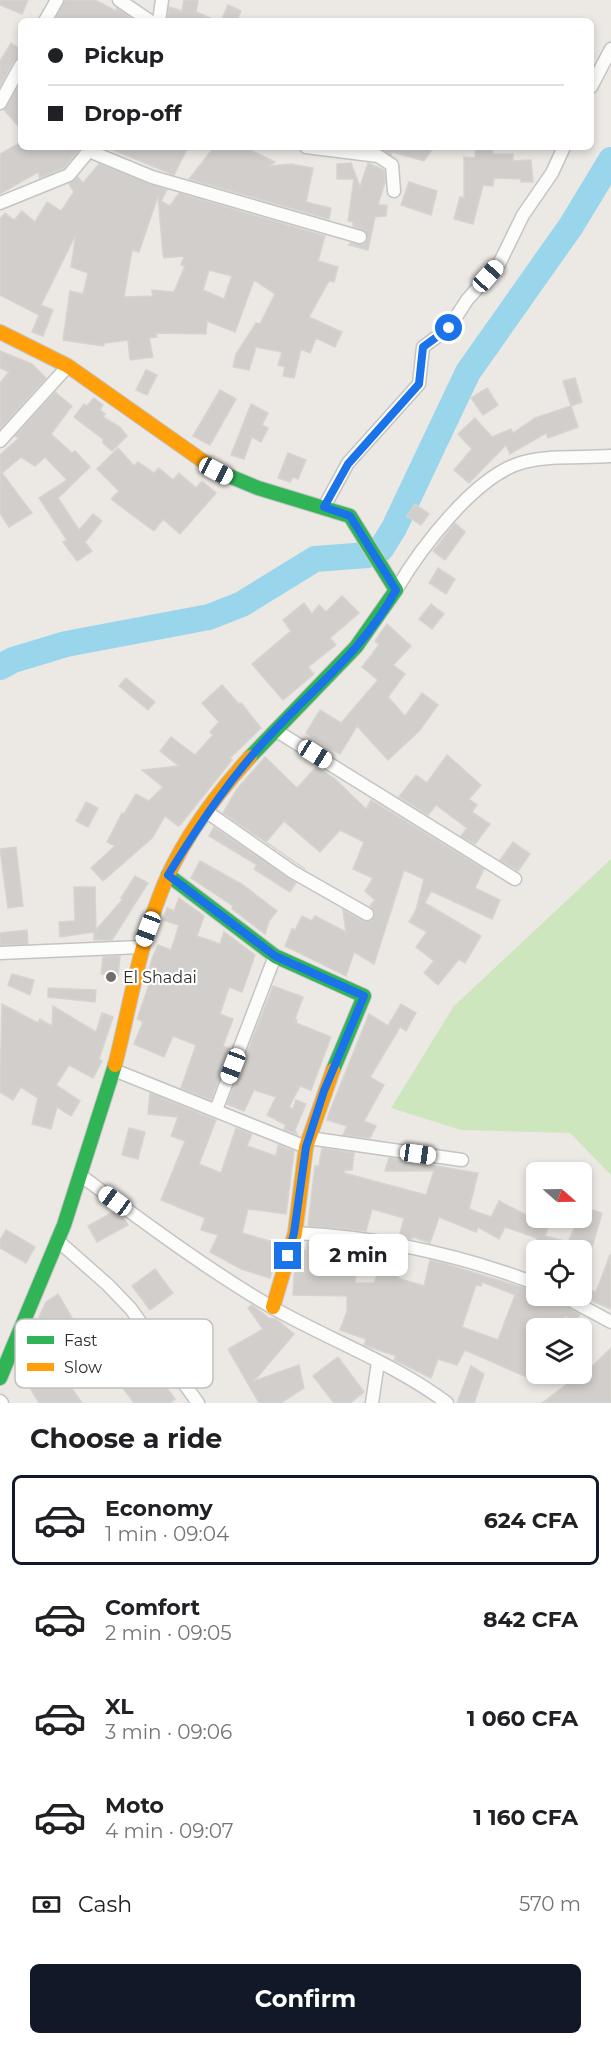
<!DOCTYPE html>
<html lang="en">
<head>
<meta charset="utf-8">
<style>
  body { margin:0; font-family:Montserrat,sans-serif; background:#f6f6f6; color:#202124; height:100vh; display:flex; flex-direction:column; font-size:22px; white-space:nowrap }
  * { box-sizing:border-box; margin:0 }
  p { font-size:20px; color:#757577 }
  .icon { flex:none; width:33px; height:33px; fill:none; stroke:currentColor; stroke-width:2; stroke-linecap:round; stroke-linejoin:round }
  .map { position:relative; height:1403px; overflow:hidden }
  .details { display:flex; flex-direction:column; background:#fff; flex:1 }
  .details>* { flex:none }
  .banner { position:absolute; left:18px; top:18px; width:576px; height:132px; border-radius:9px; box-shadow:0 3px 9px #0003; display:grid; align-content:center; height:132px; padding:0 30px; background:#fff }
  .needle { width:39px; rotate:110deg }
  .buttons { position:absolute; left:526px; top:1162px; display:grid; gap:12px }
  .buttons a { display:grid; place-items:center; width:66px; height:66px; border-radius:9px; background:#fff; box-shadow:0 3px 9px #0003; font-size:30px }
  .end { position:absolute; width:27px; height:27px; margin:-14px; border:8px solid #1a73e8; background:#fff; box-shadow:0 0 0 3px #fff }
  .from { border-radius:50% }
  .bubble { position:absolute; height:42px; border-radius:9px; background:#fff; box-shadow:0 3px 9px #0003; font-size:20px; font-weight:700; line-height:42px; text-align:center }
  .car { position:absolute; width:18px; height:36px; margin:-18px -9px; border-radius:8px; box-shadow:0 0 4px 2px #0007; background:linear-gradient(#fff 24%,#345 0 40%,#fff 0 76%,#345 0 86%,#fff 0) }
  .banner b { display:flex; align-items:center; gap:21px; height:57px; font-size:22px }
  .banner b+b { border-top:2px solid #e0e0e0 }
  .banner i { width:15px; height:15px; background:#202124 }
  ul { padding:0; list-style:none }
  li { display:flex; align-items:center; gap:18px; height:90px; margin:0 12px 9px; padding:0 18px; border:3px solid transparent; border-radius:9px }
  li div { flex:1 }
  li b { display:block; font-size:22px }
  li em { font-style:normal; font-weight:700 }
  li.selected { border-color:#111827 }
  li>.icon { width:54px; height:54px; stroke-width:1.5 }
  h2 { padding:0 30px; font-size:27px; line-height:72px }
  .pay { display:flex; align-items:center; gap:15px; height:66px; padding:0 30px; font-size:22px }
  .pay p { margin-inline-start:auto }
  .primary-button { display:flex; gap:12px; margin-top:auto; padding:12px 30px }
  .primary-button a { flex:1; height:69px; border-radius:9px; background:#111827; color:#fff; font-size:24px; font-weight:700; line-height:69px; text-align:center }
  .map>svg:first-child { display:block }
  .green { fill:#cee6be }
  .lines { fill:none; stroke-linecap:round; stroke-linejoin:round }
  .river { stroke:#99d6ec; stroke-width:26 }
  .building { fill:#d1cecb; stroke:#d7d4d0; stroke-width:1.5; fill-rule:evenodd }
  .street-casing { stroke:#c5c4c5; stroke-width:15 }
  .fast-casing { stroke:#c5c4c5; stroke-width:16 }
  .slow-casing { stroke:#c5c4c5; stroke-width:16 }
  .street { stroke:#fcfcfb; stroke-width:12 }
  .fast { stroke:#30b455; stroke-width:14 }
  .slow { stroke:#ff9f0a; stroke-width:14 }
  .route { stroke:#1a73e8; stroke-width:8 }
  .poi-dot { fill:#706f6e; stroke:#fff; stroke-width:2 }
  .labels { text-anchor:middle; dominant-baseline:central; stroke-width:4.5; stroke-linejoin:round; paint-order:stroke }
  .poi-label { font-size:16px; fill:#2e2e2e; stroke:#fff; text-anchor:start }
  .key { fill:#fff; stroke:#c0c0c0; stroke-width:1.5 }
  .key-label { font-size:16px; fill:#2e2e2e }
</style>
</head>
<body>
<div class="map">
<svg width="611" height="1403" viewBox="0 0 611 1403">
  <rect width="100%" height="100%" fill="#ece8e4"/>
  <polygon class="green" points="611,859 611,1175 570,1133 461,1130 391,1108 454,1006"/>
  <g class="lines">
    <polyline class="river" points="0,667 13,660 66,644 209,617 242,604 315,559 368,555 381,549 394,528 468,372 571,226 611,160"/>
  </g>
  <g class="building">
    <polygon points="0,0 28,0 22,14 0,5"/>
    <polygon points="65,0 95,0 116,11 117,8 135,21 54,21"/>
    <polygon points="184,0 198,0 196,12 217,21 167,21 169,7 182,11"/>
    <polygon points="228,5 241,11 237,21 221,21"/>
    <polygon points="11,43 21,50 21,57 14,61 0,86 0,61"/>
    <polygon points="21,82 21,129 4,110"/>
    <polygon points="21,142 21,147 81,147 64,168 40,178 38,172 0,194 0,154"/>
    <polygon points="106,147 188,147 174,175"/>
    <polygon points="214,147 244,147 275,162 270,166 291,164 313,168 306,202 331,208 329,219 189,179"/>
    <polygon points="373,147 434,147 424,161 392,152 391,155"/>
    <polygon points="476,147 492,147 493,154 513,154 513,161 531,160 533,182 521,182 521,179 494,178 493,186 483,185 473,224 454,219 460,197 464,198 464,157 475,158"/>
    <polygon points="351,163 360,187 368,163 384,170 385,182 378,205 387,205 386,216 375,217 368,250 349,245 350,243 363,245 368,239 365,231 353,226 353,222 348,221 354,179 337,179 337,164"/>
    <path d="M99,164l68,26 -6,11 9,5 9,-13 146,43 -7,25 20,6 -4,15 -5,-1 -20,36 33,15 -7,15 -19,-9 -6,15 -9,-4 -7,29 -11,-2 2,-9 -7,-2 4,-13 -26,-5 -7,23 -16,-3 3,-13 20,-31 4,1 15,-30 -21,-14 -19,52 -28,-11 -1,13 -50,-1 1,4 -8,1 4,19 -23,3 -2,-20 -23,3 -2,3 -40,-6 7,-49 13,3 5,-21 -17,-6 5,-33 -35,71 12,5 -10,26 -11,-4 7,-17 -39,-20v-76l5,-6 9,7 8,-9 13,11 12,-20 14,9 13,-19 -5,-8 9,-7 5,6zM158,196l5,58 1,4 20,-2 -3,9 4,1 -11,26 -22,-2 1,6 -29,1 8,-47 7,2zM209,270l23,6 -8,23 -21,-9z"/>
    <polygon points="409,182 437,191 431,215 401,205"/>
    <polygon points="0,351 32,364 46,378 0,429 0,383 9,372 0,368"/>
    <polygon points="146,370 157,375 147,395 136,390"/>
    <polygon points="575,378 582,402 571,406 563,381"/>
    <polygon points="487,388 498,405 483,415 471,398"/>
    <polygon points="220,390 236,399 210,445 193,436"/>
    <polygon points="55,392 72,406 51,434 72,453 75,451 90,467 58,498 79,530 93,514 102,521 85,542 92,551 77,561 63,542 67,540 39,498 67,480 45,457 35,466 21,457 2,473 32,513 9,527 0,513 0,455 19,438 15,436"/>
    <polygon points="94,398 103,405 100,410 105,414 103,417 120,427 127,436 112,451 103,443 103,439 74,417 84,404 87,406"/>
    <polygon points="251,404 268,413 262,425 268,428 261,442 252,437 244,459 231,455"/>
    <polygon points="571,406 578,427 548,438 546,433 510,454 506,445 469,483 454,470 472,449 458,434 475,418 492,437 511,429 513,433 535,418"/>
    <polygon points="118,448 134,466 138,462 154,473 159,468 173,480 179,473 196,488 202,481 216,493 180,534 163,519 154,531 111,499 119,491 97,469"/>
    <polygon points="288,453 306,460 298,479 293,477 290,482 278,478"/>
    <polygon points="415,504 429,514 421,525 407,516"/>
    <polygon points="455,523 465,532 445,560 433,551"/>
    <polygon points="438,568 455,579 446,594 429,583"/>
    <polygon points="342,596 359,613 330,638 336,645 308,667 314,674 283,700 252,664 291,631 283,620 304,603 312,614 319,605 326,612"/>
    <polygon points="431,604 444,614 432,629 419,619"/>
    <polygon points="387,624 411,646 393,665 405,674 388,697 405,716 422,693 438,705 420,730 388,760 357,726 340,754 306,733 320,710 341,723 378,680 362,667 379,645 375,641"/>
    <polygon points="126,678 155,702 148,710 119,686"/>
    <polygon points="222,685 239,704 241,703 261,728 230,758 232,760 181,824 178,826 165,816 152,838 103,881 91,868 115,846 107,842 122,813 124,814 136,794 149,801 163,787 142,770 179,766 160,751 171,737 195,755 213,735 210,732 219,722 202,703"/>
    <polygon points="447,755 481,785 469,799 477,805 472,812 490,824 475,844 461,836 467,828 436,805 428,815 399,797 416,775 427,783"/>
    <polygon points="265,757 297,788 317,766 336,780 366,809 371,800 484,869 475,888 500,900 492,919 431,891 425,903 481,936 465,963 459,959 438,985 424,973 434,961 416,947 427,932 409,922 416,910 424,879 404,870 374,964 354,952 346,976 285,946 292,929 295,930 302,916 312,921 315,916 346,932 343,910 363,921 372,921 375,913 370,906 375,900 365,891 373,878 353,869 364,842 340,830 320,852 284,821 266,842 305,869 223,813 237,789"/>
    <polygon points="86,802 98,808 88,827 76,821"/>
    <polygon points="214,827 296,883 290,892 254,869 257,865 209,836"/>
    <polygon points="513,842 530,854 518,871 500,860"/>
    <polygon points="16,847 23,906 8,908 0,849"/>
    <polygon points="200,861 243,885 277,911 269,921 265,934 232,909 233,906 191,878"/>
    <polygon points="135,876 148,883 112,940 94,940 94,932 60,937 59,922 75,921 74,887 95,887 96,930 123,899 121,898"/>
    <polygon points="179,898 204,916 197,936 220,944 224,932 255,955 242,992 229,987 220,1014 233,1019 223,1046 230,1049 211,1100 181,1088 196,1045 173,1036 164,1057 134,1044 143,1022 137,1019 149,985 145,984 152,959 158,945 171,950 179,925 163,920 167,908 174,911"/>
    <polygon points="27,930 28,944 0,945 0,933"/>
    <polygon points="120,956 118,976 101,974 103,957"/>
    <polygon points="12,974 34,980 30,995 8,985"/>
    <polygon points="273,986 303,997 295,1019 297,1020 296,1023 331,1037 311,1090 300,1086 289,1107 293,1109 296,1100 306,1104 295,1130 297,1134 284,1129 286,1125 267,1115 276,1097 254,1090 244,1111 227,1104"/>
    <polygon points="48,988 96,990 95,1002 48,997"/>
    <polygon points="2,1004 38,1023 40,1019 52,1026 53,1006 96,1032 102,1013 113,1017 99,1059 102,1061 93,1078 69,1065 56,1085 80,1101 71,1116 57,1107 51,1129 32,1124 38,1098 21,1087 13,1100 0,1092"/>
    <polygon points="401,1004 416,1013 406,1031 400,1027 370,1077 384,1085 364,1121 376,1126 370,1138 343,1135 347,1126 327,1120 328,1116 369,1014 388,1026"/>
    <polygon points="150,1093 216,1120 199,1164 221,1173 236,1128 252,1134 247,1146 276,1156 278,1145 294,1151 286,1214 248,1209 242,1233 280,1244 270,1278 241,1269 210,1252 218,1235 201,1230 205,1218 161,1200 185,1141 171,1136 178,1117 148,1114"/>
    <polygon points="129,1128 145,1132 138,1159 122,1155"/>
    <polygon points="322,1148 354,1153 352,1170 345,1170 344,1173 426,1195 434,1171 385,1171 389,1158 478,1173 469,1209 491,1217 499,1201 532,1218 551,1218 545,1236 568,1242 579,1218 582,1218 582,1207 602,1213 591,1251 534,1251 537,1238 505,1227 499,1239 478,1227 476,1232 439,1217 430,1243 413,1237 412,1239 399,1237 404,1218 372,1209 366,1231 308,1226 315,1166 319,1166"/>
    <polygon points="115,1211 123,1217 128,1225 97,1242 88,1226"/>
    <polygon points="6,1230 35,1247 26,1263 0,1248 0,1240"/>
    <path d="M307,1242l100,13 -9,23 26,8 6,-26 16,4 91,28v4h18l4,7 21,11 -4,8 -11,-6 -5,13h-23v10l-8,18 8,3 -8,18 -64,-28 -8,15 -19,-6 -7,19 -37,-18 2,-4 -32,-11 2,-6 -26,-9 7,-19v-15l-54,-1 1,-20 8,-26 4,1zM357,1260l25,2 -8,21h-19zM482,1282l33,13 -17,45 -36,-13 14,-42 5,1z"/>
    <polygon points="610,1255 611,1255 611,1309 580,1296 582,1287 596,1292"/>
    <polygon points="155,1269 173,1293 150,1310 132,1286"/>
    <polygon points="58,1294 99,1364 68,1383 82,1403 39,1403 26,1381 64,1359 39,1317 46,1302"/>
    <polygon points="252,1305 269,1318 276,1319 294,1334 254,1381 299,1365 304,1388 281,1403 259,1403 228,1349 263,1329 248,1308"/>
    <polygon points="611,1348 611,1403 542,1403 567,1384 545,1374 584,1374"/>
    <polygon points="139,1351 175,1399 170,1403 134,1403 111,1372"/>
    <polygon points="338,1357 364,1392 350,1403 334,1403 313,1376"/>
    <polygon points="471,1366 484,1374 474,1403 457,1403"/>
  </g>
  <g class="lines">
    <defs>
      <g id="street">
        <polyline points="119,0 150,21"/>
        <polyline points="45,21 57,0"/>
        <polyline points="159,21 162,0"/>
        <polyline points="591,87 611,49"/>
        <polyline points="0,103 21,65"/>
        <polyline points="306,147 378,156 392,165 394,191"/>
        <polyline points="89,151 152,177 360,237"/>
        <polyline points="0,203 69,175 92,147"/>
        <polyline points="0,441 68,366"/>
        <polyline points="324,507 348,463 419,384 423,347 449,328 467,300 499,264 523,215 552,173 564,147"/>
        <path d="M396,590c24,-41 80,-116 128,-128 27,-7 59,-4 87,-6"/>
        <polyline points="275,730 515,879"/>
        <polyline points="207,812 293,872 367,914"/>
        <polyline points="0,953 141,947"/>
        <polyline points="114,1070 306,1147"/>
        <polyline points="216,1110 275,956"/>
        <polyline points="309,1138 462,1160"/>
        <path d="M80,1175c64,47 126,94 195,134 57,32 120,55 172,94"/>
        <path d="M295,1233c83,4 163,21 242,51"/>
        <polyline points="57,1240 108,1285 131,1309 198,1403"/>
        <polyline points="563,1296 611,1322"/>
        <polyline points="0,1401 2,1403"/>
        <polyline points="372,1403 378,1362"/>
      </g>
      <g id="fast">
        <polyline points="217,471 258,488 350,516 396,590 356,647 250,757"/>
        <polyline points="168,875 275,956 364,996 333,1070"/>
        <polyline points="0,1378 64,1225 115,1065"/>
      </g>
      <g id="slow">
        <polyline points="0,332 68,366 217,471"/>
        <path d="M115,1065c14,-55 23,-112 43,-165 19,-54 54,-101 92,-143"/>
        <polyline points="273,1307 295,1233 306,1147 333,1070"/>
      </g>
    </defs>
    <use href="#street" class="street-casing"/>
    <use href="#fast" class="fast-casing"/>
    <use href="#slow" class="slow-casing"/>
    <use href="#street" class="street"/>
    <use href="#fast" class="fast"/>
    <use href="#slow" class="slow"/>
  </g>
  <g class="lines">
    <path class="route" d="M288,1256l6,-23 12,-86 18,-56 40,-95 -89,-40 -107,-81c32,-52 64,-100 106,-144 44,-47 90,-82 122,-141l-46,-74 -26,-9 24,-43 71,-80 4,-37 26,-19"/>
  </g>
  <circle class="poi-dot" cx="111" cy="977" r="6"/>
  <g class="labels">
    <g class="poi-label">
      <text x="123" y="977">El Shadai</text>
    </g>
  </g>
  <rect x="15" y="1319" width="198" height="69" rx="9" class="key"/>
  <rect x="27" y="1336" width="27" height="8" fill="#30b455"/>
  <rect x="27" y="1363" width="27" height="8" fill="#ff9f0a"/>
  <g class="key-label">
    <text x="64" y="1346">Fast</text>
    <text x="64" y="1373">Slow</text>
  </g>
</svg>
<div class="buttons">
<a><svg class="needle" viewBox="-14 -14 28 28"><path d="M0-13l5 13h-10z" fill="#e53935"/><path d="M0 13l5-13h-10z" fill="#757577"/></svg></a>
<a><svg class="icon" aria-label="locate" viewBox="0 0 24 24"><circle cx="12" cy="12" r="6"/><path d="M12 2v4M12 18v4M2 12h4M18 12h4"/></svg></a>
<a><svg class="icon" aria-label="layers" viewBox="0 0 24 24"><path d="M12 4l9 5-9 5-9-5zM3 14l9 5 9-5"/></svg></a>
</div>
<i class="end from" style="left:449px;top:328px"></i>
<i class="end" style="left:288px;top:1256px"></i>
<div class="bubble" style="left:309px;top:1234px;width:99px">2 min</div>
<i class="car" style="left:488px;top:276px;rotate:42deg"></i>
<i class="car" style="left:216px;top:471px;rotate:118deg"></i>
<i class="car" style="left:315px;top:754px;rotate:122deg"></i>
<i class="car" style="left:148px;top:929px;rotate:201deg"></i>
<i class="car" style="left:233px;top:1066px;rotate:201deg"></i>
<i class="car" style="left:418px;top:1154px;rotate:98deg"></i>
<i class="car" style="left:115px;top:1201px;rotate:306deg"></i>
<div class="banner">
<b><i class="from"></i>Pickup</b>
<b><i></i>Drop-off</b>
</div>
</div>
<section class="details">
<h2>Choose a ride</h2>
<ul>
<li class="selected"><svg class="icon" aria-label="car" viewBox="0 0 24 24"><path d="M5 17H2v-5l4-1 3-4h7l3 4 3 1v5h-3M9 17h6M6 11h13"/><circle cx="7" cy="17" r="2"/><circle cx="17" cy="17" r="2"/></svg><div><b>Economy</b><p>1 min · 09:04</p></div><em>624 CFA</em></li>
<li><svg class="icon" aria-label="car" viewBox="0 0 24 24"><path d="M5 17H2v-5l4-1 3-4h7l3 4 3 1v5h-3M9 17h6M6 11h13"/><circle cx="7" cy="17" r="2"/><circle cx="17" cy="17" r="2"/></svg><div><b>Comfort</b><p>2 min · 09:05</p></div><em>842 CFA</em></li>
<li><svg class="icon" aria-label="car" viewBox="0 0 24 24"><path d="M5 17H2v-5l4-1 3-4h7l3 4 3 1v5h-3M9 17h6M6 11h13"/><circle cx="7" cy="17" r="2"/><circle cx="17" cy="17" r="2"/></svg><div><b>XL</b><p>3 min · 09:06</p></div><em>1 060 CFA</em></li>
<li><svg class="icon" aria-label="car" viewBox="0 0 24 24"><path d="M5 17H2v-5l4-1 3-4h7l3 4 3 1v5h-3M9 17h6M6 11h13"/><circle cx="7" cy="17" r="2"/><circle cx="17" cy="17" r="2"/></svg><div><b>Moto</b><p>4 min · 09:07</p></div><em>1 160 CFA</em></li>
</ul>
<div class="pay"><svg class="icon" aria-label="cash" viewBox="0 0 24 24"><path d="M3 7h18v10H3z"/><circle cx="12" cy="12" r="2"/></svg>Cash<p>570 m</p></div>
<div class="primary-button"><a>Confirm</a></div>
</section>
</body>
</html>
